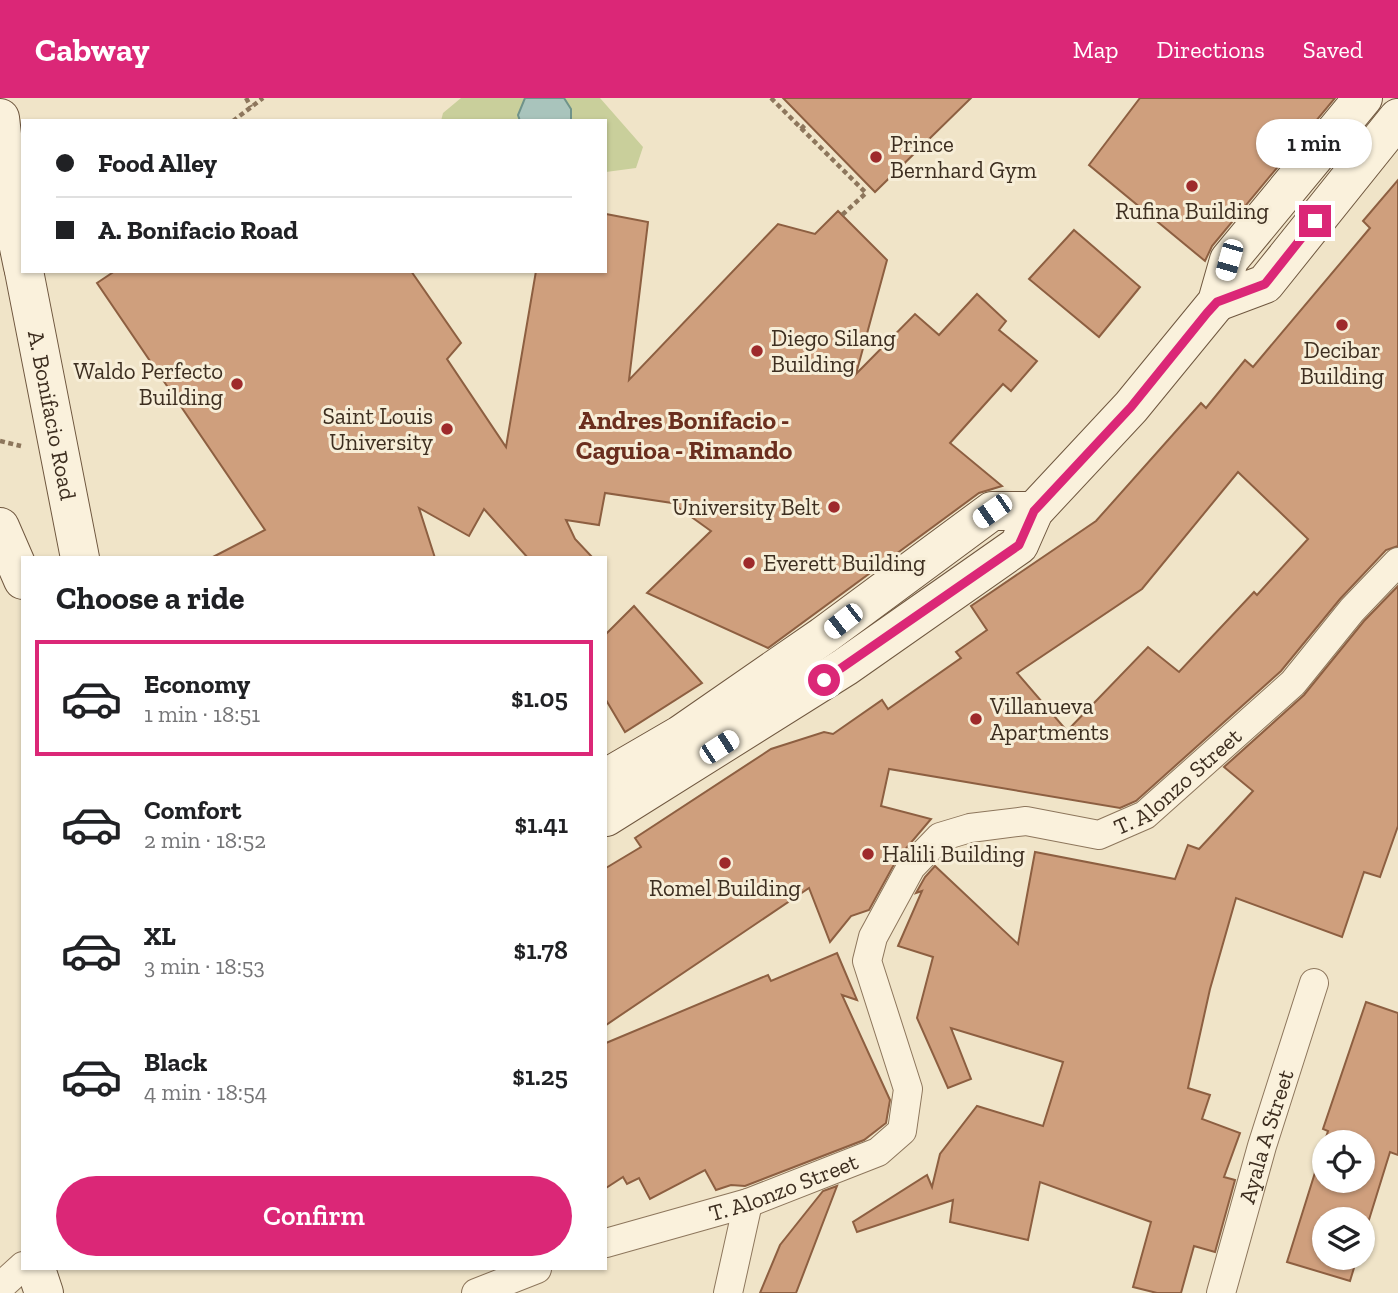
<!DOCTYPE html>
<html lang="en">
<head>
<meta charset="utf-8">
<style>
  body { margin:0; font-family:"Zilla Slab",serif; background:#f2f2f2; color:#202124; height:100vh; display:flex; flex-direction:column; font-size:26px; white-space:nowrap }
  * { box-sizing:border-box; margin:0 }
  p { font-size:23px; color:#757577 }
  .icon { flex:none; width:38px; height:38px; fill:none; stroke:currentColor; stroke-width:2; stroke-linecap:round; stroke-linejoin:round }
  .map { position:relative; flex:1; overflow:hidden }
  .side { position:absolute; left:21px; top:458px; width:586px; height:714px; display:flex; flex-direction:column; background:#fff; border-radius:0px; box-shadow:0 2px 5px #0004 }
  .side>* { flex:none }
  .hud { position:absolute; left:21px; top:21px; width:586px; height:154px; border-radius:0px; box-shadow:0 2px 5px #0004; display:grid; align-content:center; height:154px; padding:0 35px; background:#fff }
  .tools { position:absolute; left:1312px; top:1032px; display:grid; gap:14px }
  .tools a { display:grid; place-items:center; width:63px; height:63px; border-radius:50%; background:#fff; box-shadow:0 2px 5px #0004; font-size:35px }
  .end { position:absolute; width:32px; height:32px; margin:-16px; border:9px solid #db2777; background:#fff; box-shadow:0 0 0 4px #fff }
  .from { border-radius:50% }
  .bubble { position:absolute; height:49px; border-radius:24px; background:#fff; box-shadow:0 2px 5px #0004; font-size:23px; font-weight:600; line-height:49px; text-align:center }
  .car { position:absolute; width:21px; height:42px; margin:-21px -10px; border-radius:9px; box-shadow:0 0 5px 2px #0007; background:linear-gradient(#fff 24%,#345 0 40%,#fff 0 76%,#345 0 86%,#fff 0) }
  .hud b { display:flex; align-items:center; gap:24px; height:66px; font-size:26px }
  .hud b+b { border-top:2px solid #e0e0e0 }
  .hud i { width:18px; height:18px; background:#202124 }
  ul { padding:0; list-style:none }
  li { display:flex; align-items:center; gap:21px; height:116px; margin:0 14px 10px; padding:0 21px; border:4px solid transparent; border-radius:0px }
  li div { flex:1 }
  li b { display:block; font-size:26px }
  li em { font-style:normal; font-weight:600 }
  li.current { border-color:#db2777 }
  li>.icon { width:63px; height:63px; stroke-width:1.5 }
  h2 { padding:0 35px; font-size:32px; line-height:84px }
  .cta { display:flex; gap:14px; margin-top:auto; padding:14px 35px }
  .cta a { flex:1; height:80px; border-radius:42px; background:#db2777; color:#fff; font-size:28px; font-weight:600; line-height:80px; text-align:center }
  header { display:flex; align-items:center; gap:42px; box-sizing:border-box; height:98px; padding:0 35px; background:#db2777; color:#fff }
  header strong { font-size:33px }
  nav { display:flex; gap:38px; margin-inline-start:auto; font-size:24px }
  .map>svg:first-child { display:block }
  .green { fill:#c9cf9b }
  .water { fill:#a9c4bc; stroke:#6f938a; stroke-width:2 }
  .building { fill:#cf9f7d; stroke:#8d5f41; stroke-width:2; fill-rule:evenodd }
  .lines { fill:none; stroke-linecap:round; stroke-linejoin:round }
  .street-casing { stroke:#8d765c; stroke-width:30 }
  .secondary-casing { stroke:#6f573f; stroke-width:40 }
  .path { stroke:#8d765c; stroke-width:4.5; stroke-dasharray:5 3.5; stroke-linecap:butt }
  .street { stroke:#faf1dc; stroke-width:28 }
  .secondary { stroke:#faf1dc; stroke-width:38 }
  .route { stroke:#db2777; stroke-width:9 }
  .poi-dot { fill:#9e2a2b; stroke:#f7eed8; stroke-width:2.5 }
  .labels { text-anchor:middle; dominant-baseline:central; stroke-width:6; stroke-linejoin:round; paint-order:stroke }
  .poi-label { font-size:23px; fill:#3d2e20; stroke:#f7eed8; text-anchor:start }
  .street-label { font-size:23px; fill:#3d2e20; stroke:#f7eed8 }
  .quarter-label { font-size:26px; font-weight:bold; fill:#6b2e1e; stroke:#f7eed8 }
</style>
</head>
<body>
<header>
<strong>Cabway</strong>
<nav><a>Map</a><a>Directions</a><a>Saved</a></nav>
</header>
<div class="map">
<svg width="1398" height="1195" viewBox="0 0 1398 1195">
  <rect width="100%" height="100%" fill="#f0e4c8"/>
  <polygon class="green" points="461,0 600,0 643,49 636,70 606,74 606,23 441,23 443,15"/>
  <polygon class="water" points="525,0 564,0 571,11 571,23 520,23 518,17"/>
  <g class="building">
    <polygon points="783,0 971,0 875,94"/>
    <polygon points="1140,0 1335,0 1212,148 1205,163 1089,67"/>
    <path d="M1398,82v366l-12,4 -46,49 -59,72 -145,130 -16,7 -231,-39 -8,37 50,13 -34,40 -28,51 -18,6 -21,26 -21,-54 -203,137v-157l35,-21 -6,-9 136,-89 53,-17 9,2 49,-34 6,9 73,-51 -5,-6 31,-22 -16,-24 125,-85 105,-118 5,5 39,-48 8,7 117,-139 -7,-7zM1238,374l70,67 -51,56 -3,-3 -75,80 -31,-25 -81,84 -50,-58 125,-84z"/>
    <polygon points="838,113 887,162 856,276 915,216 939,237 977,196 1006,223 999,232 1037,263 1011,293 1003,286 950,345 1002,388 979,395 768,550 647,495 711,433 672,405 605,395 599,427 566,422 575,441 593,460 528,460 484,411 469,438 419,410 435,460 211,460 265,432 97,185 115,173 411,173 461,245 447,261 506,349 536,173 606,173 606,116 648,124 629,282 778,126 815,136"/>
    <polygon points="1074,132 1140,189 1099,239 1029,181"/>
    <polygon points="1398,488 1398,728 1380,779 1364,774 1342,839 1236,800 1210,891 1188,990 1210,997 1202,1021 1240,1035 1224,1079 1235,1082 1215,1154 1194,1148 1181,1195 1157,1195 1133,1189 1151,1124 1040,1084 1028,1142 950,1124 953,1102 857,1134 853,1124 927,1077 932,1089 940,1056 977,1008 1043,1028 1063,964 951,930 971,981 948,990 917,920 933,859 898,848 922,793 916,795 925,779 935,768 1018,846 1035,754 1175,781 1188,747 1199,751 1253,693 1224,669 1304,597 1364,523"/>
    <polygon points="634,508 702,585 625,634 606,602 606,536"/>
    <polygon points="837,855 857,902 842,897 890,1002 886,1025 864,1042 745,1088 731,1087 716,1092 705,1072 650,1101 639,1080 627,1086 623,1079 606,1090 606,945 768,877 771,883"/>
    <path d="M1366,904l32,11v142l-8,-3 -27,87v-19h-38v38h32l-7,23 -63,-19 41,-131 -5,-2zM1325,1045h38v38h-38z"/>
    <polygon points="837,1088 796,1195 760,1195 780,1147 823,1093"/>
  </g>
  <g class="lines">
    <defs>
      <g id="street">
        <path id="s1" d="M606,1145l142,-40 130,-51 24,-21 6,-42 -41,-128 6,-24 38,-70 29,-30 30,-9 56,-7 73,14 46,-20 148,-132 59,-73 46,-48"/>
        <polyline points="0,1189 23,1168"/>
        <polyline points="476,1195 537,1171"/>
        <polyline points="728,1195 748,1105"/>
        <path id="s2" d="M1221,1195l41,-147 52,-163"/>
      </g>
      <g id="secondary">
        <polyline points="0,20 11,111 23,169"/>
        <path id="s3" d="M24,173l56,287"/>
        <polyline points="1217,204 1265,186 1398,20"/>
        <polyline points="0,429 23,482"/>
        <polyline points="606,680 680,637 823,538 992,413 1034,413"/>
        <polyline points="606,719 845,569 1019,447 1034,413 1131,309 1217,204 1229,162 1363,0"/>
        <polyline points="36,1171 44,1195"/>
      </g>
    </defs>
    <use href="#street" class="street-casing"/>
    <use href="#secondary" class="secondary-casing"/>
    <g class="path">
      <polyline points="246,0 251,9"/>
      <polyline points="771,0 866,95 842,117"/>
      <polyline points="233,23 263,0"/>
      <polyline points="801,31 807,25"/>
      <polyline points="0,343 21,348"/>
    </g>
    <use href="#street" class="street"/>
    <use href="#secondary" class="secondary"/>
  </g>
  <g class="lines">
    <polyline class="route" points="824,582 1019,447 1034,413 1131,309 1207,215 1217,204 1265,186 1315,123"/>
  </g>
  <g class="poi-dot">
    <circle cx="876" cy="59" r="7"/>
    <circle cx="1192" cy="88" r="7"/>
    <circle cx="1342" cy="227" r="7"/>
    <circle cx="757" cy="253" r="7"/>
    <circle cx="237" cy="286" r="7"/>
    <circle cx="447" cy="331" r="7"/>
    <circle cx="834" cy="409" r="7"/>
    <circle cx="749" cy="465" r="7"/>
    <circle cx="976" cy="621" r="7"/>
    <circle cx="868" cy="756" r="7"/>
    <circle cx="725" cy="765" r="7"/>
  </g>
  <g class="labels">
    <g class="poi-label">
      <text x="890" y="46">Prince<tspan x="890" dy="26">Bernhard Gym</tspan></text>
      <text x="1192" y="113" text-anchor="middle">Rufina Building</text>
      <text x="771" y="240">Diego Silang<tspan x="771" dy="26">Building</tspan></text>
      <text x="1342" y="252" text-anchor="middle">Decibar<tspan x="1342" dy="26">Building</tspan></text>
      <text x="223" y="273" text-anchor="end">Waldo Perfecto<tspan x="223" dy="26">Building</tspan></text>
      <text x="433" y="318" text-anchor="end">Saint Louis<tspan x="433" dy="26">University</tspan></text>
      <text x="820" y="409" text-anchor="end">University Belt</text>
      <text x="763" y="465">Everett Building</text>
      <text x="990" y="608">Villanueva<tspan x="990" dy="26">Apartments</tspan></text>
      <text x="882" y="756">Halili Building</text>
      <text x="725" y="790" text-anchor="middle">Romel Building</text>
    </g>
    <g class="street-label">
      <text stroke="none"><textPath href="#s3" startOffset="147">A. Bonifacio Road</textPath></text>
      <text stroke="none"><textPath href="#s1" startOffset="900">T. Alonzo Street</textPath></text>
      <text stroke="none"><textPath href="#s2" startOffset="163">Ayala A Street</textPath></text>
      <text stroke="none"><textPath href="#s1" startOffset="186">T. Alonzo Street</textPath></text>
    </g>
    <g class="quarter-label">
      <text x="684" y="322">Andres Bonifacio -<tspan x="684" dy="30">Caguioa - Rimando</tspan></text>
    </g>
  </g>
</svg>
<div class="tools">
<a><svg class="icon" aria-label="locate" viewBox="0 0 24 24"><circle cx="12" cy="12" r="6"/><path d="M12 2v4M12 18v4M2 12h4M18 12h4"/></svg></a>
<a><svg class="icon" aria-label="layers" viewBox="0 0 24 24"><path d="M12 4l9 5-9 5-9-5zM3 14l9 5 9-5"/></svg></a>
</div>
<i class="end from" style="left:824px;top:582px"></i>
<i class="end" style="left:1315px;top:123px"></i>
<div class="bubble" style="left:1256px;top:21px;width:116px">1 min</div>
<i class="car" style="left:1229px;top:162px;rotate:196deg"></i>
<i class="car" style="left:992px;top:413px;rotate:235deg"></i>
<i class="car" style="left:843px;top:523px;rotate:232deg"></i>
<i class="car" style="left:719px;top:649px;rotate:57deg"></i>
<div class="hud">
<b><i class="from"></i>Food Alley</b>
<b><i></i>A. Bonifacio Road</b>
</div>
<section class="side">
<h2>Choose a ride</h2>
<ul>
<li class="current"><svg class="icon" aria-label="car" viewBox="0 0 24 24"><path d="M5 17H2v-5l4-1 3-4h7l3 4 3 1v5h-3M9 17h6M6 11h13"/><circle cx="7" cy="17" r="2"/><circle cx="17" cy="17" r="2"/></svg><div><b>Economy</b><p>1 min · 18:51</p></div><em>$1.05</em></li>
<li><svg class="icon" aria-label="car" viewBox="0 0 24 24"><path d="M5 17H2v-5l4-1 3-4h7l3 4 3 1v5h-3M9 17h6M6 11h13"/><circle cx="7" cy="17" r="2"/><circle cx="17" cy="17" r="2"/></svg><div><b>Comfort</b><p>2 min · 18:52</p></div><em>$1.41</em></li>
<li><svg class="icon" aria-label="car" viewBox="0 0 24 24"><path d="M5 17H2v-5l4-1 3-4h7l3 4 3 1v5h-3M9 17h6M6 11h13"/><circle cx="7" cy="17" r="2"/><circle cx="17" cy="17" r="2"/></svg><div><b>XL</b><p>3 min · 18:53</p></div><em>$1.78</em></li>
<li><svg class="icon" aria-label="car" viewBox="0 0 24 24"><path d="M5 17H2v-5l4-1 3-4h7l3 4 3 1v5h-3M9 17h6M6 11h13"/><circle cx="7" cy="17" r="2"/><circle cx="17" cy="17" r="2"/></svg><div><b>Black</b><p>4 min · 18:54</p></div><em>$1.25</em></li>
</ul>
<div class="cta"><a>Confirm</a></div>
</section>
</div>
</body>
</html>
